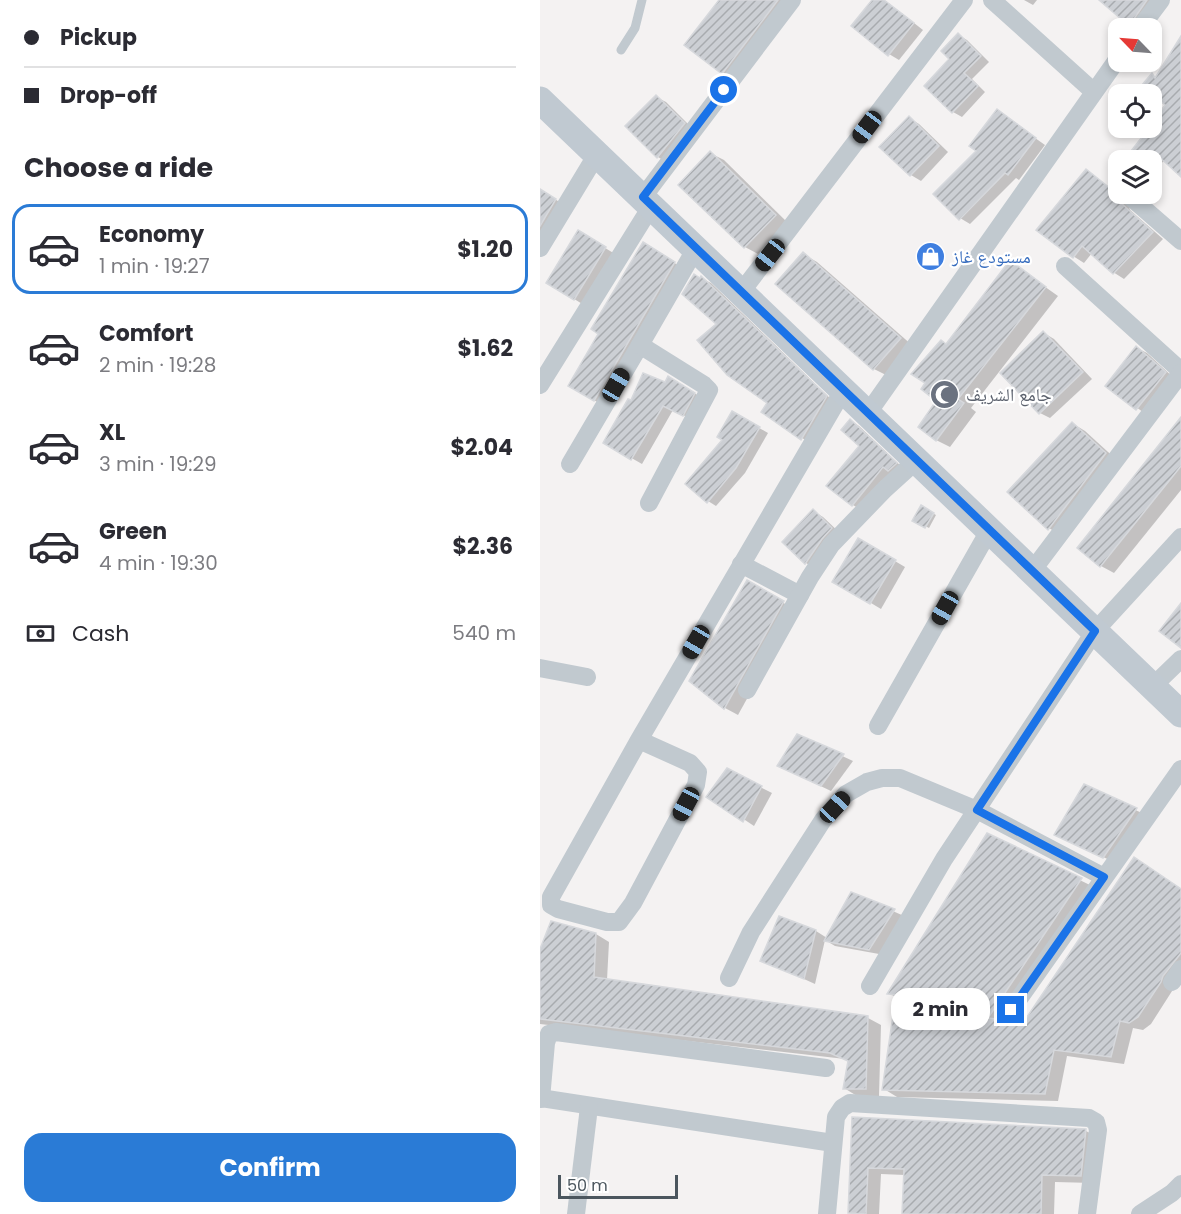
<!DOCTYPE html>
<html lang="en">
<head>
<meta charset="utf-8">
<style>
  body { margin:0; font-family:Poppins,"Noto Naskh Arabic",sans-serif; background:#f2f2f3; color:#2b2b33; height:100vh; display:flex; flex-direction:column; font-size:22px; white-space:nowrap }
  * { box-sizing:border-box; margin:0 }
  p { font-size:20px; color:#7c7c81 }
  .icon { flex:none; width:33px; height:33px; fill:none; stroke:currentColor; stroke-width:2; stroke-linecap:round; stroke-linejoin:round }
  .map { position:relative; flex:1; overflow:hidden }
  .side { display:flex; flex-direction:column; background:#fff; width:540px }
  .side>* { flex:none }
  .hud { display:grid; align-content:center; height:132px; padding:0 24px; background:#fff }
  .needle { width:39px; rotate:295deg }
  .controls { position:absolute; left:568px; top:18px; display:grid; gap:12px }
  .controls a { display:grid; place-items:center; width:54px; height:54px; border-radius:12px; background:#fff; box-shadow:0 3px 9px #0003; font-size:30px }
  .scale { position:absolute; left:18px; bottom:15px; width:120px; box-sizing:border-box; padding-left:6px; border:3px solid #4b565e; border-top:0; font-size:16px; line-height:21px; white-space:nowrap; color:#4b565e; -webkit-text-stroke:4px #fff; paint-order:stroke }
  .end { position:absolute; width:27px; height:27px; margin:-14px; border:8px solid #1a73e8; background:#fff; box-shadow:0 0 0 3px #fff }
  .from { border-radius:50% }
  .bubble { position:absolute; height:42px; border-radius:18px; background:#fff; box-shadow:0 3px 9px #0003; font-size:20px; font-weight:700; line-height:42px; text-align:center }
  .car { position:absolute; width:18px; height:36px; margin:-18px -9px; border-radius:8px; box-shadow:0 0 4px 2px #0007; background:linear-gradient(#222 24%,#8ab4d8 0 40%,#222 0 76%,#8ab4d8 0 86%,#222 0) }
  .hud b { display:flex; align-items:center; gap:21px; height:57px; font-size:22px }
  .hud b+b { border-top:2px solid #e1e1e2 }
  .hud i { width:15px; height:15px; background:#2b2b33 }
  ul { padding:0; list-style:none }
  li { display:flex; align-items:center; gap:18px; height:90px; margin:0 12px 9px; padding:0 12px; border:3px solid transparent; border-radius:18px }
  li div { flex:1 }
  li b { display:block; font-size:22px }
  li em { font-style:normal; font-weight:700 }
  li.selected { border-color:#2a7bd6 }
  li>.icon { width:54px; height:54px; stroke-width:1.5 }
  h2 { padding:0 24px; font-size:27px; line-height:72px }
  .pay { display:flex; align-items:center; gap:15px; height:66px; padding:0 24px; font-size:22px }
  .pay p { margin-inline-start:auto }
  .cta { display:flex; gap:12px; margin-top:auto; padding:12px 24px }
  .cta a { flex:1; height:69px; border-radius:18px; background:#2a7bd6; color:#fff; font-size:24px; font-weight:700; line-height:69px; text-align:center }
  main { display:flex; flex:1; min-height:0 }
  .map>svg:first-child { display:block }
  .shadow { fill:#0003 }
  .building { fill:url(#building-hatch); stroke:#d6d8dc; stroke-width:1.5 }
  .lines { fill:none; stroke-linecap:round; stroke-linejoin:round }
  .service { stroke:#c1c9cf; stroke-width:9 }
  .minor { stroke:#c1c9cf; stroke-width:18 }
  .secondary { stroke:#c0c9d1; stroke-width:27 }
  .route { stroke:#1a73e8; stroke-width:8 }
  .labels { text-anchor:middle; dominant-baseline:central; stroke-width:4.5; stroke-linejoin:round; paint-order:stroke }
  .shop-label { font-size:18px; fill:#366cbe; stroke:#fff; text-anchor:start }
  .worship-label { font-size:18px; fill:#5b616d; stroke:#fff; text-anchor:start }
</style>
</head>
<body>
<main>
<section class="side">
<div class="hud">
<b><i class="from"></i>Pickup</b>
<b><i></i>Drop-off</b>
</div>
<h2>Choose a ride</h2>
<ul>
<li class="selected"><svg class="icon" aria-label="car" viewBox="0 0 24 24"><path d="M5 17H2v-5l4-1 3-4h7l3 4 3 1v5h-3M9 17h6M6 11h13"/><circle cx="7" cy="17" r="2"/><circle cx="17" cy="17" r="2"/></svg><div><b>Economy</b><p>1 min · 19:27</p></div><em>$1.20</em></li>
<li><svg class="icon" aria-label="car" viewBox="0 0 24 24"><path d="M5 17H2v-5l4-1 3-4h7l3 4 3 1v5h-3M9 17h6M6 11h13"/><circle cx="7" cy="17" r="2"/><circle cx="17" cy="17" r="2"/></svg><div><b>Comfort</b><p>2 min · 19:28</p></div><em>$1.62</em></li>
<li><svg class="icon" aria-label="car" viewBox="0 0 24 24"><path d="M5 17H2v-5l4-1 3-4h7l3 4 3 1v5h-3M9 17h6M6 11h13"/><circle cx="7" cy="17" r="2"/><circle cx="17" cy="17" r="2"/></svg><div><b>XL</b><p>3 min · 19:29</p></div><em>$2.04</em></li>
<li><svg class="icon" aria-label="car" viewBox="0 0 24 24"><path d="M5 17H2v-5l4-1 3-4h7l3 4 3 1v5h-3M9 17h6M6 11h13"/><circle cx="7" cy="17" r="2"/><circle cx="17" cy="17" r="2"/></svg><div><b>Green</b><p>4 min · 19:30</p></div><em>$2.36</em></li>
</ul>
<div class="pay"><svg class="icon" aria-label="cash" viewBox="0 0 24 24"><path d="M3 7h18v10H3z"/><circle cx="12" cy="12" r="2"/></svg>Cash<p>540 m</p></div>
<div class="cta"><a>Confirm</a></div>
</section>
<div class="map">
<svg width="641" height="1214" viewBox="0 0 641 1214">
  <defs>
    <pattern id="building-hatch" width="6" height="6" patternUnits="userSpaceOnUse" patternTransform="scale(1.5)"><rect width="6" height="6" fill="#cccfd4"/><path d="M-1 1l2-2M0 6l6-6M5 7l2-2" fill="none" stroke="#a8abaf"/></pattern>
  </defs>
  <rect width="100%" height="100%" fill="#f4f2f2"/>
  <g class="shadow">
    <polygon points="181,0 257,0 196,81 182,73"/>
    <polygon points="334,0 347,2 383,30 359,60 349,54"/>
    <polygon points="484,0 497,0 493,5"/>
    <polygon points="561,0 626,0 597,28"/>
    <polygon points="418,35 427,40 449,62 432,79 445,92 422,117 413,112 411,59"/>
    <polygon points="641,39 641,175 624,160 613,176 612,160 591,160 588,158 627,105 612,75 616,78"/>
    <polygon points="116,97 126,102 154,130 128,163 118,157 87,126"/>
    <polygon points="457,111 505,145 479,180 476,178 430,224 420,218 438,151"/>
    <polygon points="369,118 379,124 408,152 381,181 371,175 342,147"/>
    <polygon points="170,153 184,160 248,223 218,254 205,247"/>
    <polygon points="546,171 587,201 590,210 623,239 584,279 573,272 552,253 544,263 533,256"/>
    <polygon points="0,190 26,206 0,248"/>
    <polygon points="39,232 75,254 44,305 8,283"/>
    <polygon points="114,250 144,269 64,406 30,386"/>
    <polygon points="263,254 277,262 373,346 348,376 334,369 237,284"/>
    <polygon points="470,262 518,296 431,408 436,412 410,447 396,440 398,401 407,345"/>
    <polygon points="161,278 171,283 295,403 271,444 223,411 229,403 160,279"/>
    <polygon points="504,333 514,339 552,379 510,418 500,413 462,373"/>
    <polygon points="597,348 607,353 635,379 607,415 567,386"/>
    <polygon points="129,378 164,399 153,420 133,410 102,464 65,443 126,384"/>
    <polygon points="193,413 228,433 205,473 176,506 168,501"/>
    <polygon points="641,420 641,490 574,573 561,566 539,548"/>
    <polygon points="311,421 319,426 364,469 321,510 313,505 321,445"/>
    <polygon points="532,423 545,431 579,462 522,536 509,528"/>
    <polygon points="381,507 396,515 389,528 374,520"/>
    <polygon points="273,511 283,517 301,534 276,569 266,563 244,542"/>
    <polygon points="321,541 365,567 341,609 294,581"/>
    <polygon points="208,583 256,610 198,715 185,708 151,681"/>
    <polygon points="257,735 313,761 291,791 249,771"/>
    <polygon points="187,770 232,793 214,826 169,796"/>
    <polygon points="545,786 606,815 574,862 526,840"/>
    <polygon points="447,835 554,887 464,1022 486,1022 608,867 641,890 641,977 611,1024 603,1030 593,1028 584,1064 527,1056 518,1101 357,1097 344,1089 357,998 349,993"/>
    <polygon points="312,893 364,916 339,954 295,946 285,940 275,984 222,960 276,931 287,938"/>
    <polygon points="56,934 69,942 67,980 328,1018 341,1025 339,1096 317,1096 304,1088 309,1061 305,1059 0,1024 0,954"/>
    <polygon points="314,1118 546,1131 559,1138 553,1183 515,1182 514,1214 363,1214 365,1175 341,1174 339,1214 312,1214 309,1212"/>
  </g>
  <g class="building">
    <polygon points="179,0 238,0 182,74 144,45"/>
    <polygon points="332,0 344,0 374,23 348,56 311,26"/>
    <polygon points="559,0 607,0 589,26"/>
    <polygon points="418,33 441,56 424,73 438,86 412,113 384,86 409,59 401,51"/>
    <polygon points="641,36 641,177 615,153 610,160 584,160 609,128 612,128 612,123 625,105 602,85 612,73 615,78"/>
    <polygon points="116,95 145,123 117,158 85,126"/>
    <polygon points="457,109 496,138 468,175 465,173 419,220 393,194 436,151 429,146"/>
    <polygon points="369,116 399,146 370,176 339,147"/>
    <polygon points="170,151 236,215 204,248 138,185"/>
    <polygon points="546,169 576,193 580,202 613,232 573,274 542,246 533,258 496,230"/>
    <polygon points="0,189 16,199 0,226"/>
    <polygon points="38,230 66,247 34,300 6,283"/>
    <polygon points="103,242 135,262 54,401 28,386 58,334 51,329"/>
    <polygon points="263,252 361,338 333,370 235,284"/>
    <polygon points="470,260 506,287 418,399 424,403 396,441 378,427 396,401 381,389 385,383 371,374 401,340 406,344"/>
    <polygon points="154,274 160,278 161,276 287,396 261,440 221,412 227,403 187,375 157,340 176,324 142,294"/>
    <polygon points="503,331 543,372 499,414 460,373"/>
    <polygon points="596,346 626,372 596,410 565,386"/>
    <polygon points="103,373 125,382 128,376 155,393 143,416 123,406 91,460 63,443 88,399 91,400"/>
    <polygon points="192,411 220,427 196,468 167,503 145,484 182,440 177,437"/>
    <polygon points="641,417 641,466 560,567 537,548"/>
    <polygon points="310,419 357,463 348,471 343,467 312,506 286,486 319,446 301,430"/>
    <polygon points="532,422 566,453 508,530 467,492"/>
    <polygon points="381,505 394,513 385,528 372,521"/>
    <polygon points="273,509 292,528 282,539 265,564 242,542"/>
    <polygon points="318,538 356,560 330,604 292,582"/>
    <polygon points="207,580 244,601 184,709 149,681"/>
    <polygon points="641,603 641,648 619,631"/>
    <polygon points="257,734 304,754 281,786 237,766"/>
    <polygon points="187,768 222,786 203,822 166,797"/>
    <polygon points="544,784 597,808 563,858 514,835"/>
    <polygon points="447,833 542,878 448,1018 471,1021 485,1020 594,857 641,889 641,953 623,976 621,982 598,1017 589,1023 580,1021 571,1057 514,1050 505,1094 342,1090 356,995 347,994"/>
    <polygon points="311,892 355,909 329,950 284,941"/>
    <polygon points="239,916 276,930 264,979 220,961"/>
    <polygon points="11,921 56,933 54,977 328,1016 326,1089 303,1089 308,1061 290,1053 0,1019 0,949"/>
    <polygon points="312,1117 546,1129 541,1176 502,1175 501,1214 362,1214 364,1169 328,1168 326,1214 308,1213"/>
  </g>
  <g class="lines">
    <polyline class="service" points="81,50 95,28 102,0"/>
    <g class="minor">
      <polyline points="452,0 554,92"/>
      <polyline points="600,28 621,0"/>
      <polyline points="587,194 641,241"/>
      <polyline points="103,197 252,0"/>
      <polyline points="0,248 57,154"/>
      <polyline points="525,266 641,371"/>
      <polyline points="202,291 424,0"/>
      <polyline points="0,385 112,205"/>
      <polyline points="328,413 579,57"/>
      <polyline points="30,464 100,345"/>
      <polyline points="109,503 169,390 164,385 100,345 156,248"/>
      <polyline points="201,564 260,595"/>
      <polyline points="492,571 641,373"/>
      <polyline points="0,668 47,677"/>
      <polyline points="613,686 641,659"/>
      <polyline points="207,690 270,577 291,545 345,489 377,460"/>
      <polyline points="338,726 450,529"/>
      <polyline points="99,740 150,763 158,772 156,785 93,903 79,922 67,922 18,909 11,905 11,897 99,740 304,389"/>
      <polyline points="189,978 211,932 283,820 306,794 327,782 342,778 360,778 437,810 564,877"/>
      <polyline points="632,982 641,969"/>
      <polyline points="330,986 404,859 555,631 641,537"/>
      <polyline points="471,1010 641,769"/>
      <polyline points="0,1098 293,1143"/>
      <polyline points="1,1099 6,1043 9,1034 16,1032 286,1068"/>
      <polyline points="36,1214 49,1107"/>
      <polyline points="287,1214 296,1117 302,1108 310,1103 549,1118 556,1122 558,1130 547,1214"/>
      <polyline points="600,1214 632,1193 641,1184"/>
    </g>
    <polyline class="secondary" points="0,100 641,714"/>
  </g>
  <g class="lines">
    <polyline class="route" points="184,90 103,197 555,631 437,810 564,877 471,1010"/>
  </g>
  <defs>
    <symbol id="shop-disc" viewBox="-11 -11 22 22"><circle r="9.5" fill="#3f7fe0" stroke="#fff"/><path d="M-5-2.5h2.3a2.7 3.5 0 0 1 5.4 0H5L5.5 6h-11ZM-1.5-2.5h3a1.5 2.3 0 0 0-3 0Z" fill="#fff"/></symbol>
    <symbol id="mosque-disc" viewBox="-11 -11 22 22"><circle r="9.5" fill="#6b7280" stroke="#fff"/><path d="M3.5-4.9A6 6 0 1 0 3.5 4.9A5 5 0 1 1 3.5-4.9Z" fill="#fff"/></symbol>
  </defs>
  <g fill-rule="evenodd">
    <use href="#shop-disc" x="374" y="240" width="33" height="33"/>
    <use href="#mosque-disc" x="388" y="378" width="33" height="33"/>
  </g>
  <g class="labels">
    <g class="shop-label">
      <text x="412" y="256">مستودع غاز</text>
    </g>
    <g class="worship-label">
      <text x="426" y="394">جامع الشريف</text>
    </g>
  </g>
</svg>
<div class="controls">
<a><svg class="needle" viewBox="-14 -14 28 28"><path d="M0-13l5 13h-10z" fill="#e53935"/><path d="M0 13l5-13h-10z" fill="#7c7c81"/></svg></a>
<a><svg class="icon" aria-label="locate" viewBox="0 0 24 24"><circle cx="12" cy="12" r="6"/><path d="M12 2v4M12 18v4M2 12h4M18 12h4"/></svg></a>
<a><svg class="icon" aria-label="layers" viewBox="0 0 24 24"><path d="M12 4l9 5-9 5-9-5zM3 14l9 5 9-5"/></svg></a>
</div>
<div class="scale">50 m</div>
<i class="end from" style="left:184px;top:90px"></i>
<i class="end" style="left:471px;top:1010px"></i>
<div class="bubble" style="left:351px;top:988px;width:99px">2 min</div>
<i class="car" style="left:327px;top:127px;rotate:217deg"></i>
<i class="car" style="left:230px;top:255px;rotate:218deg"></i>
<i class="car" style="left:76px;top:385px;rotate:30deg"></i>
<i class="car" style="left:405px;top:608px;rotate:209deg"></i>
<i class="car" style="left:156px;top:642px;rotate:210deg"></i>
<i class="car" style="left:146px;top:804px;rotate:208deg"></i>
<i class="car" style="left:295px;top:807px;rotate:43deg"></i>
</div>
</main>
</body>
</html>
